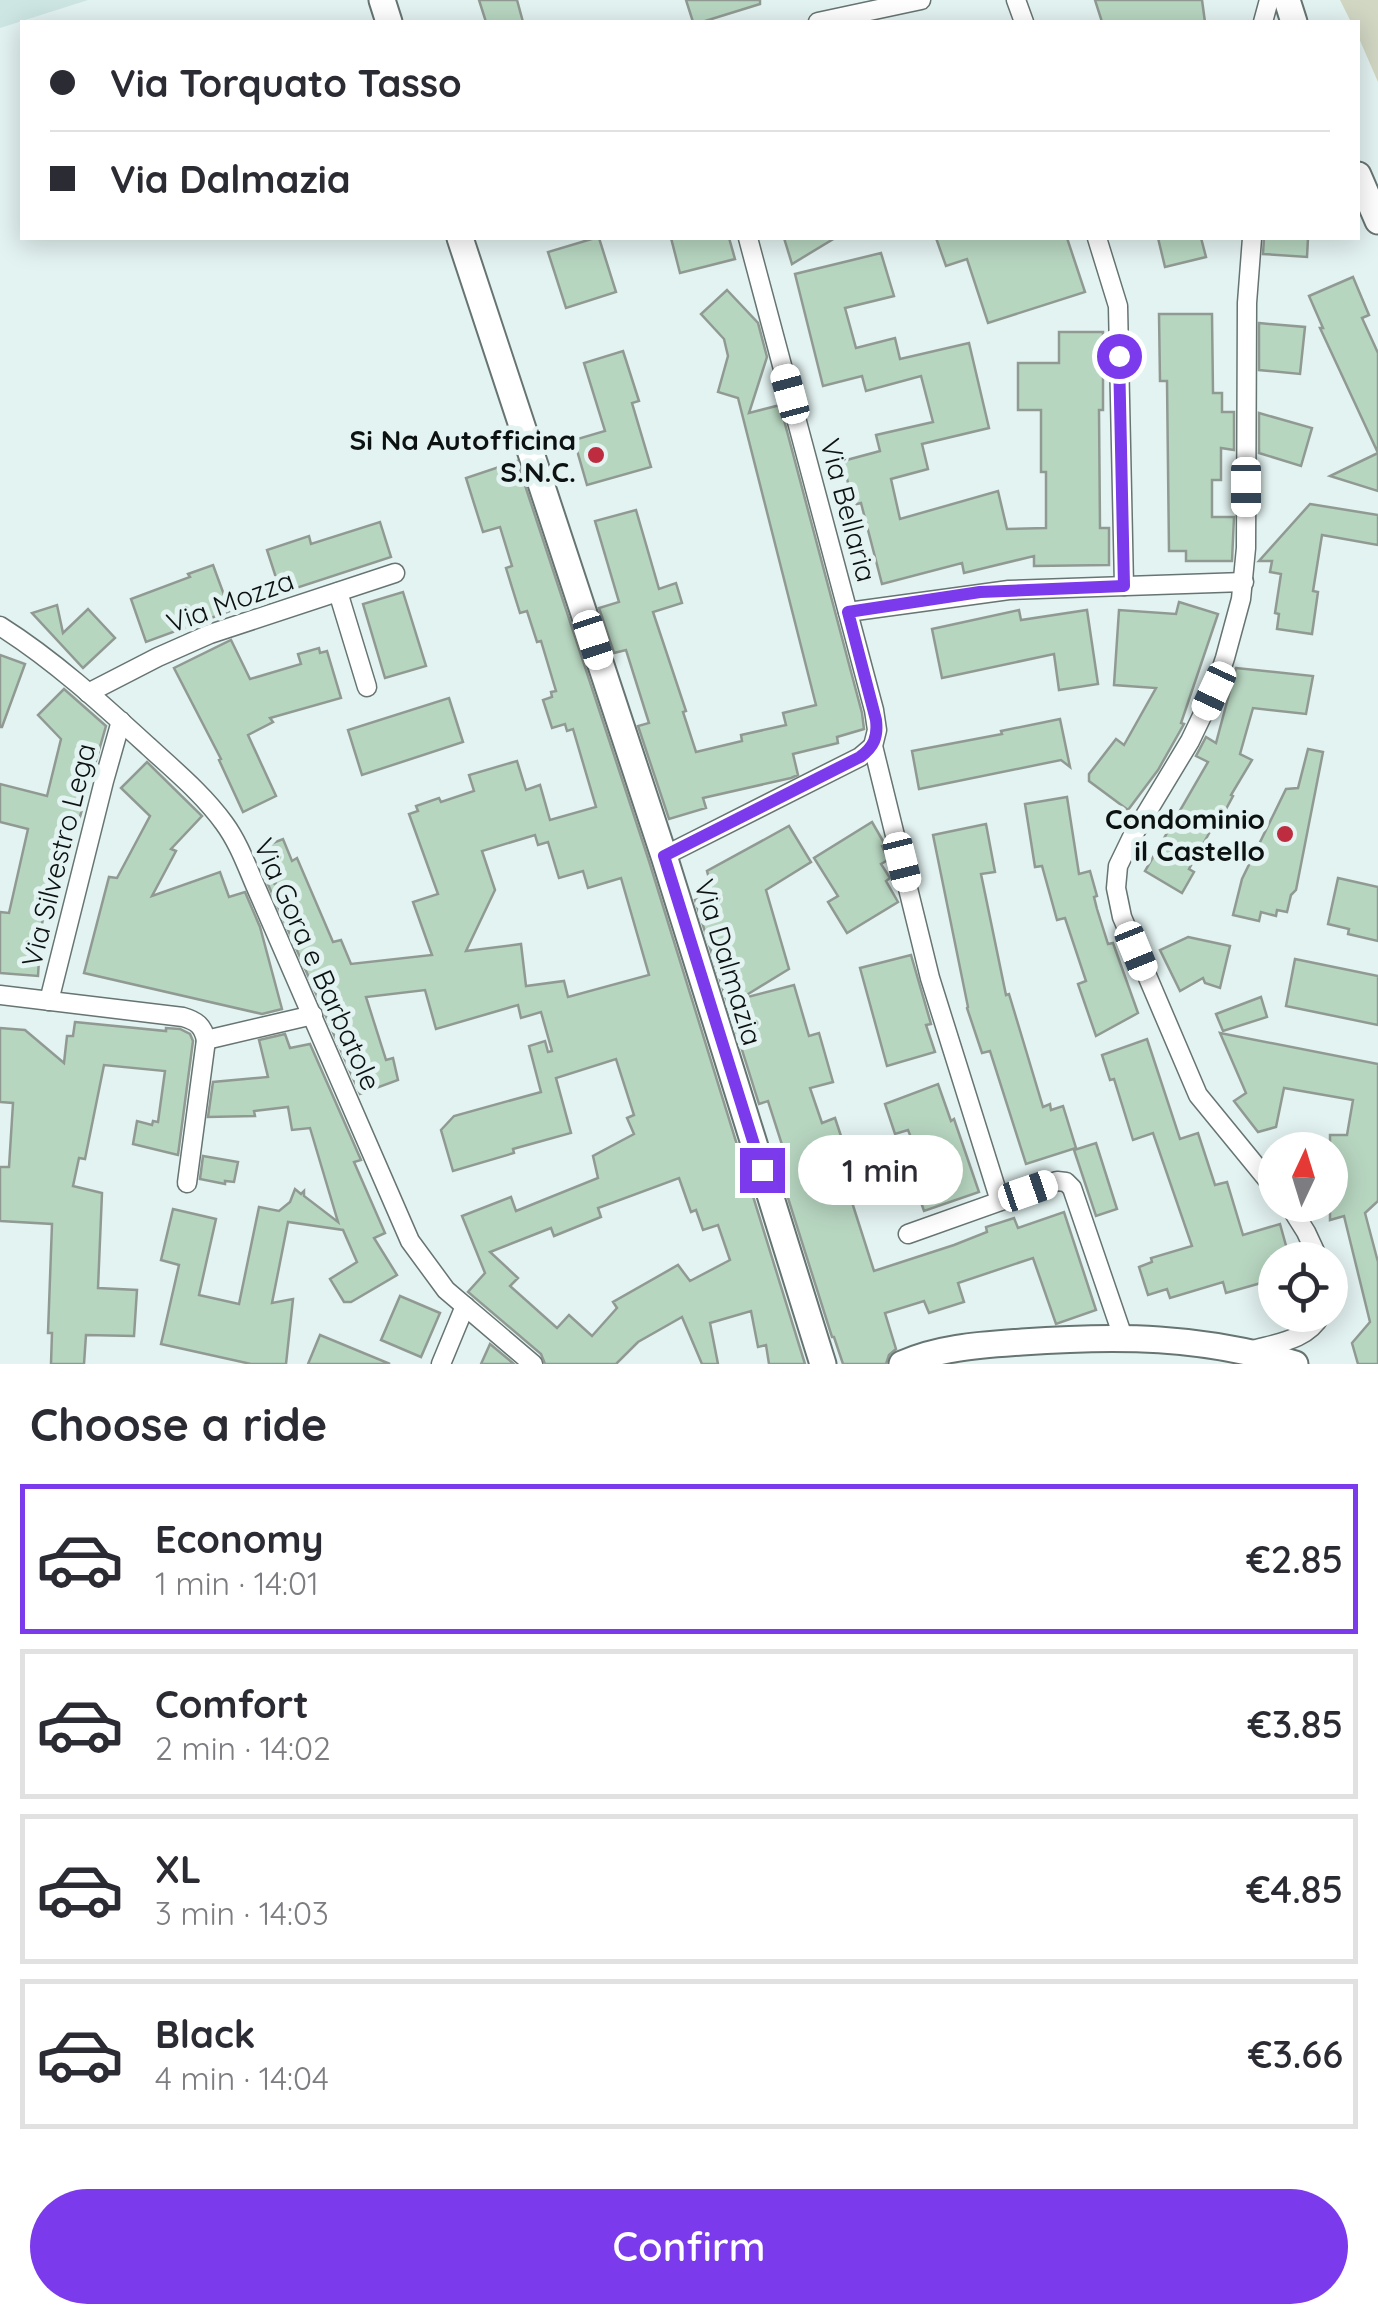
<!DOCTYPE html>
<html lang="en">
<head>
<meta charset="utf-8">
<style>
  body { margin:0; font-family:Quicksand,sans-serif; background:#f7f7f7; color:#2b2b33; height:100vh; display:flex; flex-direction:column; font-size:38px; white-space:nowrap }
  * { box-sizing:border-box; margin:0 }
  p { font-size:32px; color:#7c7c81 }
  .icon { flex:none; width:55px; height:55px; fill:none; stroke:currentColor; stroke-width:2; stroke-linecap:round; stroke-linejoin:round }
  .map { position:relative; height:1364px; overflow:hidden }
  .panel { display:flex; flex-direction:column; background:#fff; flex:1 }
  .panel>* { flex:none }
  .hud { position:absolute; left:20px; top:20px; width:1340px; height:220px; border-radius:0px; box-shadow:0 5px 25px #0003; display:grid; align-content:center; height:220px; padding:0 30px; background:#fff }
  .needle { width:65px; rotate:4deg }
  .tools { position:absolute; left:1258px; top:1132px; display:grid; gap:20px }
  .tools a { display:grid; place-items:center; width:90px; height:90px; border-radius:50%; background:#fff; box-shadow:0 5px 25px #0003; font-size:50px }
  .end { position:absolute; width:45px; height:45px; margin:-22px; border:12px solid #7c3aed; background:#fff; box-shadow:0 0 0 5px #fff }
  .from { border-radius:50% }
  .bubble { position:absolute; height:70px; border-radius:35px; background:#fff; box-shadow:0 5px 25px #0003; font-size:32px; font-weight:600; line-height:70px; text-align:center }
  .car { position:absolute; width:30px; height:60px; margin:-30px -15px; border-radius:12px; box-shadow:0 0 8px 2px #0007; background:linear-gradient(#fff 24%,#345 0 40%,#fff 0 76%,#345 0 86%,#fff 0) }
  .hud b { display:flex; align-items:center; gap:35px; height:95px; font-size:38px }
  .hud b+b { border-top:2px solid #e1e1e2 }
  .hud i { width:25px; height:25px; background:#2b2b33 }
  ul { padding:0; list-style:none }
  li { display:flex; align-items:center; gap:30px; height:150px; margin:0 20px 15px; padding:0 10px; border:5px solid #e1e1e2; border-radius:0px }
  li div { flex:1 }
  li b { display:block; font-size:38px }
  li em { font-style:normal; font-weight:600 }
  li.selected { border-color:#7c3aed }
  li>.icon { width:90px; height:90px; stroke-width:1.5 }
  h2 { padding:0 30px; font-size:45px; line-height:120px }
  .action { display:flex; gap:20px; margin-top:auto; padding:20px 30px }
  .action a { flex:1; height:115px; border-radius:60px; background:#7c3aed; color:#fff; font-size:40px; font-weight:600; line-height:115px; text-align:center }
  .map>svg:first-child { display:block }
  .built { fill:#cde6e3 }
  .green { fill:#d1d7c3 }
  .building { fill:#b7d6c0; stroke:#909a93; stroke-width:2.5; fill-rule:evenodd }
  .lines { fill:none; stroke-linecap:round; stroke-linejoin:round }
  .street-casing { stroke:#667472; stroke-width:21 }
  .secondary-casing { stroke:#667472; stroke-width:29 }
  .street { stroke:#fff; stroke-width:18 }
  .secondary { stroke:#fff; stroke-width:25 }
  .route { stroke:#7c3aed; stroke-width:12 }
  .poi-dot { fill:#bd2c3f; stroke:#e3f3f1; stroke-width:4 }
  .labels { text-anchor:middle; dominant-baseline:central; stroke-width:10; stroke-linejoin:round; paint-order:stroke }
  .poi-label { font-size:28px; font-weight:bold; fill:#0c1111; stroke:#e3f3f1; text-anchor:end }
  .street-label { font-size:28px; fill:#0c1111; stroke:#e3f3f1 }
</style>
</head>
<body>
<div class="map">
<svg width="1378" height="1364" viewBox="0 0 1378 1364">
  <rect width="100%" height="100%" fill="#e3f3f1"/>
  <polygon class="built" points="0,0 88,0 0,28"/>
  <polygon class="green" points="1340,0 1378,0 1378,82 1358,36 1358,22 1351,22"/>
  <g class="building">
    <polygon points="479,0 517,0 523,22 486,22"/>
    <polygon points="686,0 760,0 760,4 702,22 693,22"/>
    <polygon points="1095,0 1202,0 1205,22 1102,22"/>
    <polygon points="595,238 599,238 616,292 566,308 548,252"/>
    <polygon points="671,238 729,238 735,259 680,273"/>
    <polygon points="784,238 835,238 792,264"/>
    <polygon points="936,238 1067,238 1085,292 988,323 967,259 946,266"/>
    <polygon points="1158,238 1201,238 1206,257 1165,267"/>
    <polygon points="1264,238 1308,238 1307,257 1263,254"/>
    <polygon points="881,253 894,296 845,308 856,348 895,338 900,359 969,343 989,428 922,444 928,469 891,479 900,519 998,491 1007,529 1046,528 1046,472 1041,472 1041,410 1018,410 1018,363 1059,363 1059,332 1103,332 1103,410 1099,410 1100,528 1109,528 1109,565 1034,566 1034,556 964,573 962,563 882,584 861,503 853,505 843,461 880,451 876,435 933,422 921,376 866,391 862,376 823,386 795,274"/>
    <polygon points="1353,277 1369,315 1362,318 1378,353 1378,491 1330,476 1378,453 1320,328 1323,328 1309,296"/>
    <polygon points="727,290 758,323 767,357 749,413 780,405 862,713 864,729 837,737 838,743 793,754 798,775 791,778 703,798 706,808 669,819 638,726 649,723 626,650 614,653 599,608 619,602 595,521 636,510 659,589 676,583 682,603 653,612 686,711 683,712 696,752 742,741 741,735 786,725 783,713 816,705 738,398 718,392 728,356 724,339 701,314"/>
    <polygon points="1159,314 1212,314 1213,393 1222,393 1222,412 1234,412 1234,450 1221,448 1221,480 1212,480 1212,517 1234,517 1232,561 1186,561 1186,551 1169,551 1167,381 1160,381"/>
    <polygon points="1259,323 1305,327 1300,374 1259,370"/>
    <polygon points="623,351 639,401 632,403 651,467 587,485 574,440 605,431 584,363"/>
    <polygon points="1259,413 1312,428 1301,466 1259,453"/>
    <path d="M517,461l132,400 156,503h-36l-3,-19 -8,2 -7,-36 -41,12 8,41h-16l-20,-47 -44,25 -22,22h-71l-4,-10 -73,-62 17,-19 -23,-57 49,-19 5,14 82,-33 -5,-22 41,-22 -7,-16 7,-3 -18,-56 -60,19 15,55 -58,16 1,4 -61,18 -12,-41 13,-14 87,-24 -12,-46 16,-5 3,11 4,-1 -11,-39 -20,6 -3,-13 -82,24 -11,-39 -59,7 20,63 7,-2 5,22 -38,14 -97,-221 14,13 -17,-38 23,-9 9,22 5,-3 36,84 8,-2 10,24 81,-9 -19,-53 25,-8 -29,-80 9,-3 -2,-5 23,-8 2,4 33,-11 -5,-16 48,-14 9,29 14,-5 10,35 46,-13 -23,-78 -6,2 -2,-7 -13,4 -9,-28 9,-3 -1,-5 5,-1 -15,-50 -4,1 -10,-31 -7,2 -14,-45 6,-2 -12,-39 -17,5 -17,-54zM535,835l3,10 10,-3 11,36 24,-7 5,17 33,-10 28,97 -81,22 -4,-16 -38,5 -5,-42 -55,7 29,-61 -13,-39zM679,1178l12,34 5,-2 7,20 15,-5 12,35 -40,21 -12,-16 -65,37 4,6 -25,28 -23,-21 -12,13 -47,-42 8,-8 -28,-26 61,-24 3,8 47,-19 -3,-9z"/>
    <polygon points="1310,504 1378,515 1378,545 1322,535 1313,591 1318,592 1312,634 1277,629 1279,614 1275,613 1281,574 1270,572 1272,561 1259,561"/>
    <polygon points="380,522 391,557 281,593 267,550 309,536 311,544"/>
    <polygon points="213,565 230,611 146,642 131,599 190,577 188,574"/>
    <polygon points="403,592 426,666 385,678 363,604"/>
    <polygon points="1179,602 1218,614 1181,723 1184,724 1158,770 1128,810 1089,781 1089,774 1116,739 1124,745 1156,688 1114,685 1119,610 1176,614"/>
    <polygon points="57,605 63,633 88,609 115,638 83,668 32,613"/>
    <polygon points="1019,610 1021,620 1087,610 1098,684 1059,690 1054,654 942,678 932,629"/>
    <polygon points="231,640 250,679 301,664 298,654 319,648 320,653 327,651 341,698 270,718 273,722 248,735 276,796 243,812 219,760 221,759 174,668"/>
    <polygon points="0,655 25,664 2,727 0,727"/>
    <polygon points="1236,668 1313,676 1306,714 1253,708 1240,754 1252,760 1231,795 1233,796 1219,822 1216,821 1189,869 1194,872 1182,893 1145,871 1208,762 1196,756 1206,737 1216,743"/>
    <polygon points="64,689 106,726 77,827 72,826 69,840 63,838 37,944 40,944 38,976 0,973 0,912 9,913 28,829 0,822 0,784 47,796 61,739 38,715"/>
    <polygon points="449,698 463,742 362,775 348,730"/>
    <polygon points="1060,719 1070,767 1061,760 919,789 912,751 1002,734 1001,731"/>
    <polygon points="1308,749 1323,752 1296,890 1291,895 1287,912 1277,910 1276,916 1261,912 1259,921 1233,915 1242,879 1286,789 1298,788"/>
    <polygon points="147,762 202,816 171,849 176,851 152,896 220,872 229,897 245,892 260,927 282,1009 262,1014 84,973 109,877 117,878 150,816 121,788"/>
    <polygon points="1067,797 1079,874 1090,871 1097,896 1094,897 1097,909 1108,944 1113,943 1138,1013 1096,1036 1078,984 1086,981 1065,918 1057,920 1042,866 1035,867 1025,804"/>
    <polygon points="872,822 883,841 884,845 882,846 888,860 881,864 890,878 886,881 898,902 847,933 828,902 838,896 814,858"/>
    <polygon points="986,824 995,872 981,874 1006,995 1009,994 1043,1107 1050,1104 1051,1110 1063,1106 1076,1148 1026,1164 990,1051 982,1053 967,1008 968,1007 933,835"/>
    <polygon points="789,826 811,862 766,890 789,969 740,999 794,985 809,1036 819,1033 833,1082 810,1088 822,1123 835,1118 841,1136 827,1141 845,1198 850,1196 874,1271 954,1245 987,1232 986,1227 1014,1218 1018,1228 1064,1212 1096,1310 1056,1324 1033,1258 958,1283 964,1302 929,1313 924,1301 885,1313 896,1349 889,1355 886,1364 843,1364 834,1337 832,1337 775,1157 785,1154 768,1101 759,1104 695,900 713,894 707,871"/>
    <polygon points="1338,878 1378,887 1378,941 1348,934 1349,929 1328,924"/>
    <polygon points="1188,937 1230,946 1220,988 1205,983 1203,978 1180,991 1160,950"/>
    <polygon points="911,955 931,1024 926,1025 935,1052 887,1066 860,968"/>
    <polygon points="1295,959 1378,976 1378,1025 1286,1006"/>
    <polygon points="1261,997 1267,1017 1223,1031 1216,1014"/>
    <polygon points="75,1022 166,1031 166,1028 180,1029 190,1034 193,1041 178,1155 133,1144 137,1121 152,1125 153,1121 158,1122 165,1071 104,1065 85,1159 79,1158 73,1186 102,1193 98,1288 137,1290 134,1336 86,1335 84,1364 51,1364 52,1333 48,1333 52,1224 0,1221 0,1167 9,1167 13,1103 0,1102 0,1028 25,1030 64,1063 67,1036 73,1036"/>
    <polygon points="1220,1033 1378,1064 1378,1201 1365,1213 1378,1262 1378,1364 1358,1364 1352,1343 1370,1322 1344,1216 1330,1220 1330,1135 1347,1135 1353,1100 1284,1088 1276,1127 1258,1132 1234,1101 1246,1093"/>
    <polygon points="285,1034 290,1048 310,1044 361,1160 354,1162 385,1233 374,1238 397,1275 351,1302 344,1302 330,1279 357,1262 343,1230 288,1222 272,1303 293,1299 286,1364 251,1364 161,1344 179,1265 161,1260 173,1209 216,1219 199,1295 239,1304 259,1207 279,1211 290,1202 295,1189 301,1194 304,1191 304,1196 338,1222 310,1128 292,1130 288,1107 254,1111 255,1116 208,1117 213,1082 268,1077 259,1040"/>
    <polygon points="1147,1039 1180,1139 1198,1133 1215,1185 1227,1182 1243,1235 1280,1224 1290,1260 1275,1260 1275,1279 1226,1293 1223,1282 1170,1298 1167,1289 1148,1295 1139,1267 1152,1262 1151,1258 1192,1246 1153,1133 1133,1140 1114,1079 1110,1080 1102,1055"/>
    <polygon points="938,1084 951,1121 954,1119 979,1192 924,1211 915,1185 935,1179 921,1137 912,1140 908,1130 895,1134 885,1104"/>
    <polygon points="1096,1143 1117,1209 1096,1216 1074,1150"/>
    <polygon points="203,1156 238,1162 234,1182 225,1181 225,1184 200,1179"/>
    <polygon points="400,1296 440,1313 421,1357 381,1340"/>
    <polygon points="320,1335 390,1364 308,1364"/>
    <polygon points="490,1344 514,1364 481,1364"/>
  </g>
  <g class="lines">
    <defs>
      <g id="street">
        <polyline points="1016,0 1024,22"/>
        <polyline points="818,22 921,0"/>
        <polyline points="1263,22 1269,0"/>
        <polyline points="748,238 874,710 877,730 873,746 930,978 1000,1201"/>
        <polyline points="1097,238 1118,306 1124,586"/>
        <polyline points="1252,238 1247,303 1246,548 1241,599 1225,658 1214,691 1190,741 1132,837 1118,866 1116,888 1122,917 1198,1095 1275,1189"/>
        <polyline points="338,592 367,687"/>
        <polyline points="848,612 1009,590 1244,582"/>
        <path d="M0,626c54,34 103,79 149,121 26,24 54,47 75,76 14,19 22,41 31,62l155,356 36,49 87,74"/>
        <polyline points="88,693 158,657 210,634 395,573"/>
        <polyline points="664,856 860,757 873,746"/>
        <path d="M0,995l183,22c14,4 20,9 23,23l107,-25"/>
        <polyline points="49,1001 104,781 121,721"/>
        <polyline points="187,1183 206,1040"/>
        <polyline points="1289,1205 1306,1232 1319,1260"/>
        <polyline points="908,1234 1057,1181 1066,1182 1072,1188 1123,1337"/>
        <path d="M1249,1351c27,-8 58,-10 72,-36"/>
        <polyline points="441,1364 465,1306"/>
      </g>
      <g id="secondary">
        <polyline points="382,0 389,22"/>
        <polyline points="1287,0 1294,22"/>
        <polyline points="1358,175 1378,221"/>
        <polyline points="460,238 664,856 823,1364"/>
        <path d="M902,1364c38,-17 79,-19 120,-22 98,-7 177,-6 273,22"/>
      </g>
    </defs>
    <use href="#street" class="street-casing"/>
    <use href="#secondary" class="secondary-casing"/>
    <use href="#street" class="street"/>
    <use href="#secondary" class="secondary"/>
  </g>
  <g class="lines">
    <path class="route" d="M762,1170l-98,-314 196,-99c14,-10 18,-20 16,-37l-28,-108 132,-20 144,-6 -5,-230"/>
  </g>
  <g class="poi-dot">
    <circle cx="596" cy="455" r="10"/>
    <circle cx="1285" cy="834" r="10"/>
  </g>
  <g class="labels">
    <g class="poi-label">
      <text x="576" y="439">Si Na Autofficina<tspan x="576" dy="32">S.N.C.</tspan></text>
      <text x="1265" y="818">Condominio<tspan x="1265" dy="32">il Castello</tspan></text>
    </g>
    <g class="street-label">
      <text transform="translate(849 510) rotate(75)">Via Bellaria</text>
      <text transform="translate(230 601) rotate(-20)">Via Mozza</text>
      <text transform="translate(58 855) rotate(-76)">Via Silvestro Lega</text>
      <text transform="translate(729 962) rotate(73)">Via Dalmazia</text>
      <text transform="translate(318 964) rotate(66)">Via Gora e Barbatole</text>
    </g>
  </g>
</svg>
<div class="tools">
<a><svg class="needle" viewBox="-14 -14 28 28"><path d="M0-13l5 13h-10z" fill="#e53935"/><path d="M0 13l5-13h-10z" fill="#7c7c81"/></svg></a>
<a><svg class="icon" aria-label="locate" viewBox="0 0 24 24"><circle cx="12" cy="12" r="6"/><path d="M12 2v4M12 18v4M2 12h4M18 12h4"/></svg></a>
</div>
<i class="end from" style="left:1119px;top:356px"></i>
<i class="end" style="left:762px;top:1170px"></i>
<div class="bubble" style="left:798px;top:1135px;width:165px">1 min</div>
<i class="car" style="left:790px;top:394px;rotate:345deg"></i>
<i class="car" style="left:1246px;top:487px;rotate:180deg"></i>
<i class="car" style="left:593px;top:640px;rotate:162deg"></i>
<i class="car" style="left:1214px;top:691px;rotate:205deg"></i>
<i class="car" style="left:902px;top:862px;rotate:166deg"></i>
<i class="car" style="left:1136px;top:951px;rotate:158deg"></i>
<i class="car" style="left:1028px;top:1191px;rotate:71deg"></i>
<div class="hud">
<b><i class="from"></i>Via Torquato Tasso</b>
<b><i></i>Via Dalmazia</b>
</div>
</div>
<section class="panel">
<h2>Choose a ride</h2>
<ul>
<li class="selected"><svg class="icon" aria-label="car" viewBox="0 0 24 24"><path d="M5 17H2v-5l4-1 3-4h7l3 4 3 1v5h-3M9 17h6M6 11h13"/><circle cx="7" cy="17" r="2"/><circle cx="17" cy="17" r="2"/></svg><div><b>Economy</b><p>1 min · 14:01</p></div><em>€2.85</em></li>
<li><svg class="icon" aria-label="car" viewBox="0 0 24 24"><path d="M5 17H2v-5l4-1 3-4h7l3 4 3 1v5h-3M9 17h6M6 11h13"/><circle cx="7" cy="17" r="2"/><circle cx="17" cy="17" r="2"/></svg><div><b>Comfort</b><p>2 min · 14:02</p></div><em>€3.85</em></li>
<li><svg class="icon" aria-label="car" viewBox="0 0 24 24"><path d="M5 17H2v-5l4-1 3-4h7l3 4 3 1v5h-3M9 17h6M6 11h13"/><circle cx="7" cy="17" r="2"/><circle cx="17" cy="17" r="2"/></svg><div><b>XL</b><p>3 min · 14:03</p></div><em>€4.85</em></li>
<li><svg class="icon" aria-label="car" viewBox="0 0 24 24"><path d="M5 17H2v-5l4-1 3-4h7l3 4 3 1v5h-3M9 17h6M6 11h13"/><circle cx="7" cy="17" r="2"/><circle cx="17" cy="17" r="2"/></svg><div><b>Black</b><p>4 min · 14:04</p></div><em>€3.66</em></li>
</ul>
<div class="action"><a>Confirm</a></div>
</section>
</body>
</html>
